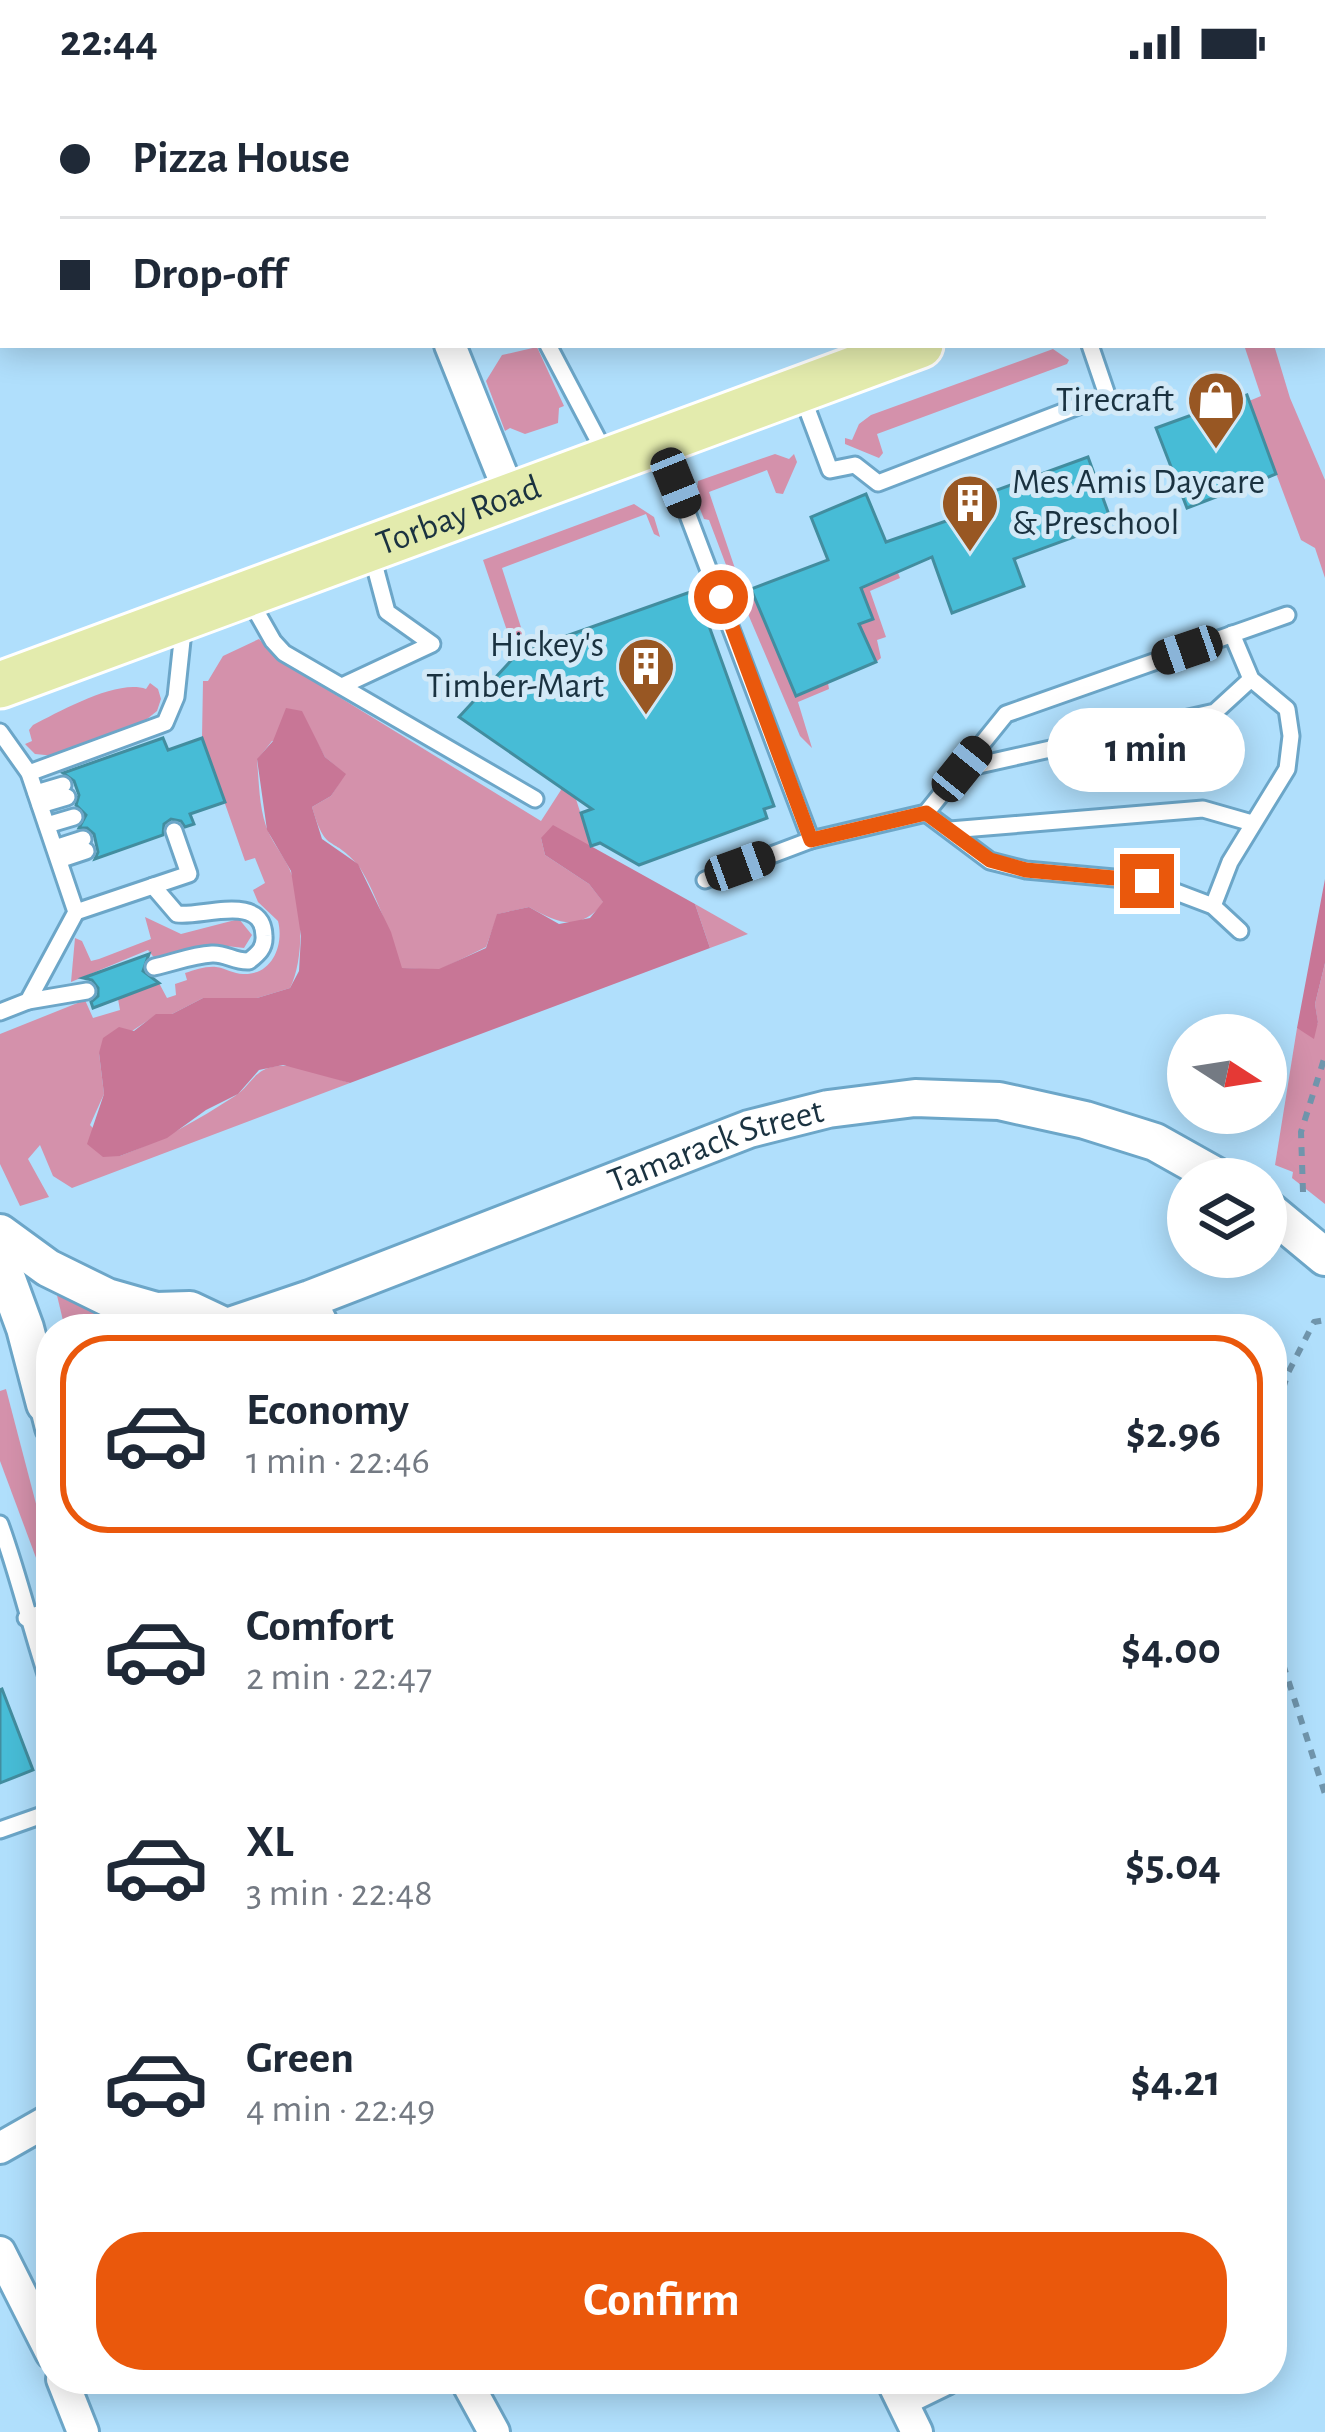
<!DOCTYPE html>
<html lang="en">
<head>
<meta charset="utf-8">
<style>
  body { margin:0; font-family:"Alegreya Sans",sans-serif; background:#f2f2f3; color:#1f2937; height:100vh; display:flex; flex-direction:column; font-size:45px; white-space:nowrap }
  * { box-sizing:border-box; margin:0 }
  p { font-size:39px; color:#747a83 }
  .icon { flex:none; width:66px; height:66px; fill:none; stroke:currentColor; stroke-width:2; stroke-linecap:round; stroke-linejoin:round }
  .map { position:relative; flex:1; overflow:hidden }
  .sheet { position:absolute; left:36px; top:1230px; width:1251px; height:1080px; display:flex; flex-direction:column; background:#fff; border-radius:48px; box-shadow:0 6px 30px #0003 }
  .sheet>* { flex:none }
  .banner { position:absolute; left:0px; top:0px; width:1326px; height:264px; box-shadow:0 6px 30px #0003; display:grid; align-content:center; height:264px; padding:0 60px; background:#fff }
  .needle { width:78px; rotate:102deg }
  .buttons { position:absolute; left:1167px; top:930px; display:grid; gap:24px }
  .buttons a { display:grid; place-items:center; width:120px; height:120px; border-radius:50%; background:#fff; box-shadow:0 6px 30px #0003; font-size:60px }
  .end { position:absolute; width:54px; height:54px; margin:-27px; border:15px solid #ea580c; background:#fff; box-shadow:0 0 0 6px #fff }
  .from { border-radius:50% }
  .bubble { position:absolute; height:84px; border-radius:42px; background:#fff; box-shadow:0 6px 30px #0003; font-size:39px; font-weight:600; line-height:84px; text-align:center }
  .car { position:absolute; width:36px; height:72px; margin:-36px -18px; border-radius:15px; box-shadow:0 0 9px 3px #0007; background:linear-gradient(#222 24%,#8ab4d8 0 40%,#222 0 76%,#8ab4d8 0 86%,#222 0) }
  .banner b { display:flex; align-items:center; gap:42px; height:114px; font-size:45px }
  .banner b+b { border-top:3px solid #e0e1e3 }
  .banner i { width:30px; height:30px; background:#1f2937 }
  ul { padding:21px 0 0; list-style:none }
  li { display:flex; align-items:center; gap:36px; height:198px; margin:0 24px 18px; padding:0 36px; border:6px solid transparent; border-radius:48px }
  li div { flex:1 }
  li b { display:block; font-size:45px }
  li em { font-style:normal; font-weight:600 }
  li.active { border-color:#ea580c }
  li>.icon { width:108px; height:108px; stroke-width:1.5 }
  .button { display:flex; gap:24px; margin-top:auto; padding:24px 60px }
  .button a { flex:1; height:138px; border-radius:48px; background:#ea580c; color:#fff; font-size:48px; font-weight:600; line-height:138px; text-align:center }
  .status { display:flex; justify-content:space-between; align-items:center; height:84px; padding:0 60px; background:#fff; direction:ltr }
  .status svg { height:33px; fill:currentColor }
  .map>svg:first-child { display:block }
  .green { fill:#d491ab }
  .forest { fill:#c87696 }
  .building { fill:#47bcd6; stroke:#428d9f; stroke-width:3 }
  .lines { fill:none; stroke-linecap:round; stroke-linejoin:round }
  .service-casing { stroke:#6ca6c8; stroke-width:21 }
  .minor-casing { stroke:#6ca6c8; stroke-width:36 }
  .tertiary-casing { stroke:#6ca6c8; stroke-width:42 }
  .primary-casing { stroke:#fff; stroke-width:51 }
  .path { stroke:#7095ac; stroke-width:6; stroke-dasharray:9 9; stroke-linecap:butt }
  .service { stroke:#fff; stroke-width:15 }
  .minor { stroke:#fff; stroke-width:30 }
  .tertiary { stroke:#fff; stroke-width:36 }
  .primary { stroke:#e3ebad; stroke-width:45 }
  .route { stroke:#ea580c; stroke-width:15 }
  .labels { text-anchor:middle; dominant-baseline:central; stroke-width:10; stroke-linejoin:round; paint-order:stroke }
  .poi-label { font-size:36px; fill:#1a3240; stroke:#d2e9f7; text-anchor:end }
  .street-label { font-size:36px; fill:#1a3240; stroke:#d2e9f7 }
</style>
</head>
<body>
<div class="status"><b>22:44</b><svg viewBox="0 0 49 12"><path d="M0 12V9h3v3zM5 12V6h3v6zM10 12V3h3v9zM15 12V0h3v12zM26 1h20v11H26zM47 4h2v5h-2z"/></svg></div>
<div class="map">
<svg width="1325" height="2348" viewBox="0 0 1325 2348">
  <rect width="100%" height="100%" fill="#b0dffc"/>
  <g class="green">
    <polygon points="1244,261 1274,261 1290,314 1325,396 1325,494 1315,464 1301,456 1249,317 1261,312"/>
    <polygon points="537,263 564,322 559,324 558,339 525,350 510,344 505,347 486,297 502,271"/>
    <polygon points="1053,265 1069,276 1067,280 877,350 883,369 879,374 845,360 845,354 852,356 859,340 871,331"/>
    <polygon points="775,370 789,375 794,370 797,378 783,410 776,409 767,386 709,408 742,505 751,505 796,611 828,599 829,605 798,618 812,664 800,652 745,523 742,523 709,436 704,435 696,415 698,397"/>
    <path d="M634,420l20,13 6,20 -6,-3 -8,-20 -144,54 89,278 -50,-8 4,17 44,29 15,19c-26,29 -44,21 -75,4l-31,7 -12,33 -47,23 -38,-2c-7,-24 -29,-86 -44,-104 -26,-30 -31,-9 -45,-57l19,-11 14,-22 -20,-17 -11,-20 -42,4 -15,19c2,22 2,45 9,66 5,15 16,27 23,42 14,30 16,91 1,120l-33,10h-54l-31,16 -16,1 -57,38 5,41 -14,31 30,31c41,-15 78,-36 115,-60 17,-11 19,-28 43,-30 22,-2 51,11 72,17l-278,105 -19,-12 -13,-31 -12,14 21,38 -29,9 -20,-42v-130l85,-34 8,18 27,-8 -2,-11 41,-16 8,15 9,-3 -1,-11 12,-4 -2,-7c10,-3 21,-7 31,-6 10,1 19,8 29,7 28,0 39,-30 33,-53l-20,-19 -5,-12 12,-7 -10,-25 -10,3 -43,-123 1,-57h5l15,-25 36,-17 20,21 262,161 20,-31 -78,-230z"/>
    <polygon points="898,489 900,494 870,507 886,553 877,556 881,574 876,578 859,540 873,534 863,509 846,510"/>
    <path d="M150,599l8,6 3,10 -4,12 -15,12 -87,33 -20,-2 -10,-10 7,-3 -3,-11 4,-5c28,-14 84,-46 113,-36z"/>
    <polygon points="695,820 748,850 710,864"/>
    <polygon points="145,833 181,850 239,835 252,851 244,864 209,860 156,876 148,866 71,898 75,854 82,857 91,877 99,875 151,855"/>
    <polygon points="1325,842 1325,1120 1292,1094 1293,1088 1275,1081 1297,944 1308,949 1318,939 1315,920 1325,879"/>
    <polygon points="55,1203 144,1239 146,1245 65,1245"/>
    <polygon points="6,1305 51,1477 51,1501 45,1498 0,1377 0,1307"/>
  </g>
  <g class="forest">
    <polygon points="286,624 302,627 325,673 346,690 331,712 312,723 322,755 358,780 391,848 402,884 439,885 486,864 497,830 529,823 559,840 590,834 603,818 589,800 545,771 541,754 553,741 695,820 710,864 350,999 283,981 259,986 238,1010 206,1026 167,1054 120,1072 103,1073 87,1060 104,1010 99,969 103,954 119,943 134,947 156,930 172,930 203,914 257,914 290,904 299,887 301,852 291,787 267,746 257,675 273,657"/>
    <polygon points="1325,795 1325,879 1315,920 1318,938 1314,955 1297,944"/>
  </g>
  <g class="building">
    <polygon points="1247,311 1276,390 1187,424 1156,344"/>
    <polygon points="1088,373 1112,439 1014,475 1024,502 952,529 932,473 861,504 873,535 859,540 876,578 796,612 751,505 828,476 811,433 866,410 886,458 949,436 945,425"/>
    <polygon points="696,506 774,722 764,725 767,734 639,781 600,759 591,762 581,729 592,725 459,633 518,569"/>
    <polygon points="163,654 168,666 202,654 225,718 190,730 194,740 185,743 181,737 171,735 164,740 163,751 95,775 98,768 94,750 87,744 79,744 86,731 76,721 79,711 74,697 63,689"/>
    <polygon points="149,870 143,887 159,899 93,924 91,918 98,912 98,904 92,896 83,894"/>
    <polygon points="2,1605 33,1686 0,1699 0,1606"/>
  </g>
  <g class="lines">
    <defs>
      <g id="service">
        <polyline points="455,0 456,3"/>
        <polyline points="1323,245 1325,253"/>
        <polyline points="548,261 607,373"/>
        <polyline points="801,309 830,386 855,381 878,399 1107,311 1090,261"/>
        <polyline points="661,360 811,756 705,796"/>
        <polyline points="248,513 273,557 284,569 535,715"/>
        <polyline points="342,602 432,560 387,528 371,468"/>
        <polyline points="0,648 29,689 76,828 28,917 0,928"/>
        <polyline points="961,685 1215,628 1251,595"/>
        <polyline points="29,689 165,639 176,613 184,538"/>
        <polyline points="36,709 63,701"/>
        <polyline points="40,721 67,713"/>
        <polyline points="926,729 990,777 1026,786 1147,797 1213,822 1240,847"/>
        <polyline points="47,741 74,733"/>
        <polyline points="950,746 1203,725 1252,739"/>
        <polyline points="811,756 926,729 1006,630 1287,531"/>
        <polyline points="55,764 83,755"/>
        <polyline points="59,776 86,767"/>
        <path d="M153,802l24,28c24,4 86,-22 87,22 1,12 -6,18 -15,25 -15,1 -23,-8 -37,-7 -20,1 -39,9 -58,13"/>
        <polyline points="1213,822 1230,778 1287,685 1291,652 1287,625 1251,595 1232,550"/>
        <polyline points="76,828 189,790 174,747"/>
        <polyline points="28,917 87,907"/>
        <path d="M0,1440c20,55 32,110 51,165"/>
        <polyline points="26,1534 51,1526"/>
        <polyline points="0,1746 51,1728"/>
      </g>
      <g id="minor">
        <polyline points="341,0 343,3"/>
        <polyline points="450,261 511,413"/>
        <polyline points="310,1215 325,1245"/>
        <polyline points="45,1320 51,1344"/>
        <polyline points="0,2064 51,2035"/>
        <polyline points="0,2168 51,2269"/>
        <polyline points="62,2295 83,2348"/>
        <polyline points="465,2295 494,2348"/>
        <polyline points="891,2295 917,2348"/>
        <polyline points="903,2316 946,2295"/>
      </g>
      <g id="tertiary">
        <polyline points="1266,1124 1325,1173"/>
        <polyline points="0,1149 48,1184 107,1213 156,1227 190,1226 226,1243"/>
        <polyline points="0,1176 25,1244 45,1320 51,1318"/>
        <path id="s1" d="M221,1245l89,-30 439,-170 79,-20 87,-11 84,3 86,19 70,22 66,37"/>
      </g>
      <g id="primary">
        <polyline points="1323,119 1325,118"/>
        <path id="s2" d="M0,601l920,-340"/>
      </g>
    </defs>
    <use href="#service" class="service-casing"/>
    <use href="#minor" class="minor-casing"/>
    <use href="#tertiary" class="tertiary-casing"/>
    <use href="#primary" class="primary-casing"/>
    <g class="path">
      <polyline points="1303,1108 1301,1048 1325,972"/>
      <polyline points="1272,1339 1288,1289 1314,1238 1325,1236"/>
      <polyline points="1272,1546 1325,1710"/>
    </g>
    <use href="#service" class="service"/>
    <use href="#minor" class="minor"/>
    <use href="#tertiary" class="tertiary"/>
    <use href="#primary" class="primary"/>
  </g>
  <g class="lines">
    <polyline class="route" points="721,513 811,756 926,729 990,776 1026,786 1147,797"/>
  </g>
  <defs>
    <symbol id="shop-pin" viewBox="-11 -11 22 30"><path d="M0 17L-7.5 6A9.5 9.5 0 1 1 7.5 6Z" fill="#985723" stroke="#d2e9f7"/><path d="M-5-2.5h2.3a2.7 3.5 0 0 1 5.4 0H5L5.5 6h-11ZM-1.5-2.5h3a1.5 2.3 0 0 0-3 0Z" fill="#fff"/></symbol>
    <symbol id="building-pin" viewBox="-11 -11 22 30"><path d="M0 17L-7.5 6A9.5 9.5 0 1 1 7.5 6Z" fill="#985723" stroke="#d2e9f7"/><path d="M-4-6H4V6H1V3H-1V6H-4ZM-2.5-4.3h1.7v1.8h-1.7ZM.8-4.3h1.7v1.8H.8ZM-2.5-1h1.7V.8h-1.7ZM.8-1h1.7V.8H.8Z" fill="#fff"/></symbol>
  </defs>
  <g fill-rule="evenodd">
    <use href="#shop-pin" x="1183" y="283" width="66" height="90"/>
    <use href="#building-pin" x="937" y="386" width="66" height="90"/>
    <use href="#building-pin" x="613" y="549" width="66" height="90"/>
  </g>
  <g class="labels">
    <g class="poi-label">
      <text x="1174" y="316">Tirecraft</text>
      <text x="1012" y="398" text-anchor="start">Mes Amis Daycare<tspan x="1012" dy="41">&amp; Preschool</tspan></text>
      <text x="604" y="561">Hickey's<tspan x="604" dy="41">Timber-Mart</tspan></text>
    </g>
    <g class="street-label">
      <text stroke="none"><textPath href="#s2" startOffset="489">Torbay Road</textPath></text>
      <text stroke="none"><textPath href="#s1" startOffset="528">Tamarack Street</textPath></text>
    </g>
  </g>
</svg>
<div class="buttons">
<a><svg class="needle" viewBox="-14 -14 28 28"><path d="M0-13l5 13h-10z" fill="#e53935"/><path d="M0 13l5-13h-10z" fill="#747a83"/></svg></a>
<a><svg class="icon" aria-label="layers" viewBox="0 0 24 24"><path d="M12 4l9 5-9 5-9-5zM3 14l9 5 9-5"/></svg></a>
</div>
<i class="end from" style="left:721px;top:513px"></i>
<i class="end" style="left:1147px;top:797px"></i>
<div class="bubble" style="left:1047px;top:624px;width:198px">1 min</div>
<i class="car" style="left:676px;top:399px;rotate:158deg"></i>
<i class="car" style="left:1187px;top:566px;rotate:251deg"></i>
<i class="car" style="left:962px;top:685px;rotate:39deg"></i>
<i class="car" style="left:740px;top:782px;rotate:70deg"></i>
<div class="banner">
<b><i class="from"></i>Pizza House</b>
<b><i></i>Drop-off</b>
</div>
<section class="sheet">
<ul>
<li class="active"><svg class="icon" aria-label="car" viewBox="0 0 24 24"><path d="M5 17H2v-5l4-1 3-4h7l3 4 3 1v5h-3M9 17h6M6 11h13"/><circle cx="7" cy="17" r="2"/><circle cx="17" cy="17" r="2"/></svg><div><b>Economy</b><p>1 min · 22:46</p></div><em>$2.96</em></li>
<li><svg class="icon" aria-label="car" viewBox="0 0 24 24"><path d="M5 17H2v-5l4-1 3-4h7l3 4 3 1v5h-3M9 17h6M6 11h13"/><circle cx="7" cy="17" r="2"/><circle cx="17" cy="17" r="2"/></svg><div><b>Comfort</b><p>2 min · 22:47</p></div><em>$4.00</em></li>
<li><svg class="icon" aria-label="car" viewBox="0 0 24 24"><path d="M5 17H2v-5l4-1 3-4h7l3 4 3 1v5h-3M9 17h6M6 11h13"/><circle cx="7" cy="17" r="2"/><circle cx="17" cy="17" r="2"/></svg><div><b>XL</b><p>3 min · 22:48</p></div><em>$5.04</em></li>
<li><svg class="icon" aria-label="car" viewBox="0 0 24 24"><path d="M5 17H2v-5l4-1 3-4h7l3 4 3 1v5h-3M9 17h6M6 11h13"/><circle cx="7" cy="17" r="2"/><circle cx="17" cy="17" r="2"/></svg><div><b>Green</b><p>4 min · 22:49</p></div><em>$4.21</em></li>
</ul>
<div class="button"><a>Confirm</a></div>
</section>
</div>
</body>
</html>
